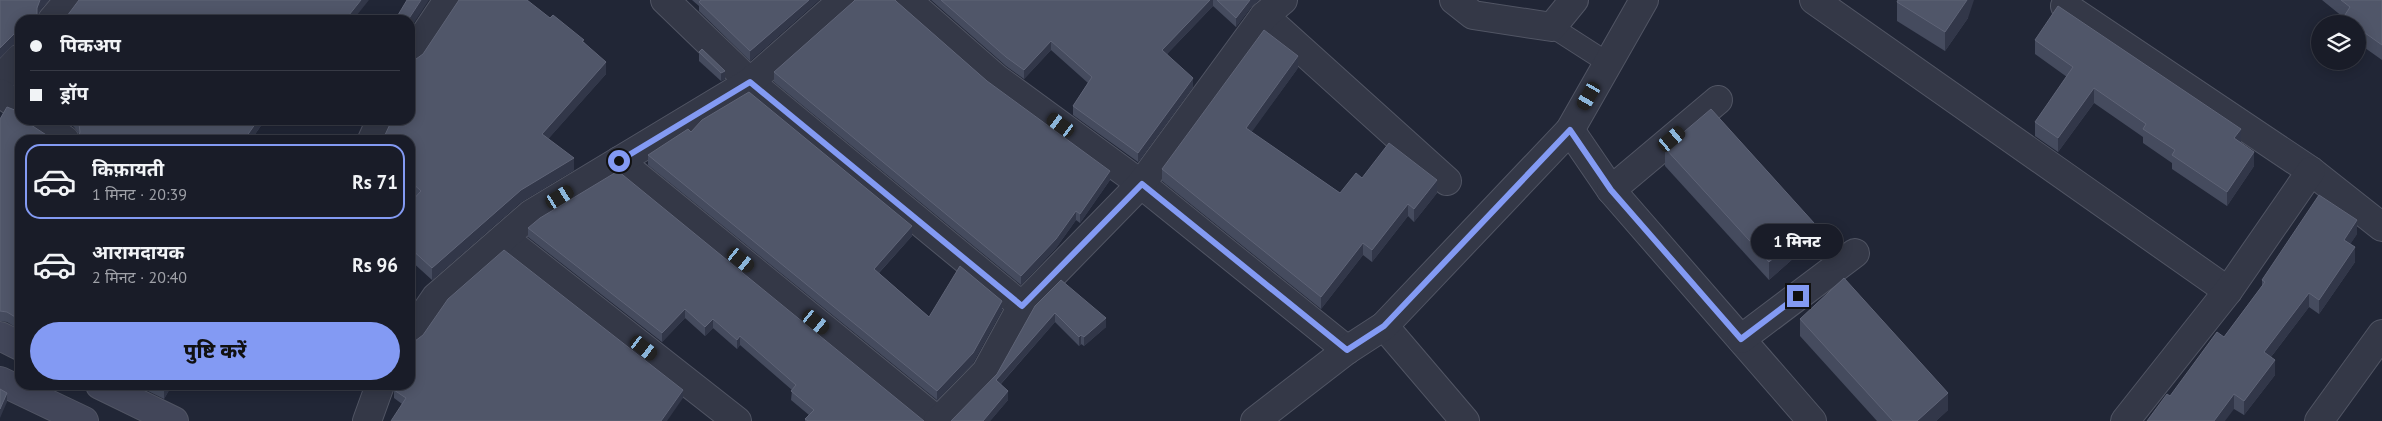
<!DOCTYPE html>
<html lang="hi">
<head>
<meta charset="utf-8">
<style>
  body { margin:0; font-family:"PT Sans","Noto Sans Devanagari",sans-serif; background:#262934; color:#f1f3f6; height:100vh; display:flex; flex-direction:column; font-size:19px; white-space:nowrap }
  * { box-sizing:border-box; margin:0 }
  p { font-size:16px; color:#9fa1a8 }
  .icon { flex:none; width:28px; height:28px; fill:none; stroke:currentColor; stroke-width:2; stroke-linecap:round; stroke-linejoin:round }
  .map { position:relative; flex:1; overflow:hidden }
  .sheet { position:absolute; left:15px; top:135px; width:400px; height:255px; display:flex; flex-direction:column; background:#191c28; border-radius:15px; box-shadow:0 2px 12px #0003,0 0 0 1px #373a45 }
  .sheet>* { flex:none }
  .banner { position:absolute; left:15px; top:15px; width:400px; height:110px; border-radius:15px; box-shadow:0 2px 12px #0003,0 0 0 1px #373a45; display:grid; align-content:center; height:110px; padding:0 15px; background:#191c28 }
  .buttons { position:absolute; left:2311px; top:15px; display:grid; gap:10px }
  .buttons a { display:grid; place-items:center; width:55px; height:55px; border-radius:50%; background:#191c28; box-shadow:0 2px 12px #0003,0 0 0 1px #373a45; font-size:25px }
  .end { position:absolute; width:22px; height:22px; margin:-11px; border:6px solid #839af3; background:#111; box-shadow:0 0 0 2px #111 }
  .from { border-radius:50% }
  .bubble { position:absolute; height:35px; border-radius:18px; background:#191c28; box-shadow:0 2px 12px #0003,0 0 0 1px #373a45; font-size:16px; font-weight:800; line-height:35px; text-align:center }
  .car { position:absolute; width:15px; height:30px; margin:-15px -8px; border-radius:6px; box-shadow:0 0 4px 1px #0007; background:linear-gradient(#222 24%,#8ab4d8 0 40%,#222 0 76%,#8ab4d8 0 86%,#222 0) }
  .banner b { display:flex; align-items:center; gap:18px; height:48px; font-size:19px }
  .banner b+b { border-top:1px solid #373a45 }
  .banner i { width:12px; height:12px; background:#f1f3f6 }
  ul { padding:9px 0 0; list-style:none }
  li { display:flex; align-items:center; gap:15px; height:75px; margin:0 10px 8px; padding:0 5px; border:2px solid transparent; border-radius:15px }
  li div { flex:1 }
  li b { display:block; font-size:19px }
  li em { font-style:normal; font-weight:800 }
  li.selected { border-color:#839af3 }
  li>.icon { width:45px; height:45px; stroke-width:1.5 }
  .cta { display:flex; gap:10px; margin-top:auto; padding:10px 15px }
  .cta a { flex:1; height:58px; border-radius:30px; background:#839af3; color:#111; font-size:20px; font-weight:800; line-height:58px; text-align:center }
  .map>svg:first-child { display:block }
  .lines { fill:none; stroke-linecap:round; stroke-linejoin:round }
  .lane-casing { stroke:#515564; stroke-width:22 }
  .street-casing { stroke:#515564; stroke-width:30 }
  .secondary-casing { stroke:#515564; stroke-width:30 }
  .lane { stroke:#343847; stroke-width:20 }
  .street { stroke:#343847; stroke-width:28 }
  .secondary { stroke:#424659; stroke-width:28 }
  .wall { fill:#454b5e }
  .shaded-wall { fill:#323749 }
  .building { fill:#505669; stroke:#5f6477 }
  .route { stroke:#839af3; stroke-width:6 }
</style>
</head>
<body>
<div class="map">
<svg width="2382" height="421" viewBox="0 0 2382 421">
  <rect width="100%" height="100%" fill="#212636"/>
  <g class="lines">
    <defs>
      <polyline id="lane" points="1552,27 1608,63"/>
      <g id="street">
        <polyline points="665,0 750,82 1022,306"/>
        <polyline points="907,0 996,78 1141,184 1347,350"/>
        <polyline points="1454,0 1473,15 1552,27 1574,0"/>
        <polyline points="1814,0 2228,291"/>
        <polyline points="2065,6 2311,171 2382,227"/>
        <polyline points="1264,16 1447,181"/>
        <polyline points="52,20 69,0"/>
        <polyline points="410,57 448,0"/>
        <polyline points="0,79 20,58"/>
        <polyline points="0,93 20,107"/>
        <polyline points="37,120 65,140"/>
        <polyline points="1570,130 1611,190 1812,421"/>
        <polyline points="372,140 381,120"/>
        <polyline points="619,161 938,421"/>
        <polyline points="1611,190 1718,100"/>
        <polyline points="504,238 737,421"/>
        <polyline points="1384,326 1465,421"/>
        <polyline points="410,335 436,297 531,214 750,82 843,0"/>
        <polyline points="1741,339 1855,253"/>
        <polyline points="367,421 380,385"/>
        <polyline points="938,421 986,372 1022,306 1141,184 1264,16 1283,0"/>
        <polyline points="1255,421 1347,350 1384,326 1570,130 1644,0"/>
        <polyline points="2125,421 2228,291 2311,171"/>
        <polyline points="2319,421 2382,334"/>
      </g>
      <g id="secondary">
        <polyline points="0,336 20,346"/>
        <polyline points="0,381 84,421"/>
        <polyline points="100,385 174,421"/>
      </g>
    </defs>
    <use href="#lane" class="lane-casing"/>
    <use href="#street" class="street-casing"/>
    <use href="#secondary" class="secondary-casing"/>
    <use href="#lane" class="lane"/>
    <use href="#street" class="street"/>
    <use href="#secondary" class="secondary"/>
  </g>
  <g class="wall">
    <polygon points="0,0 49,0 40,10 38,16 20,20 20,43 15,43"/>
    <polygon points="692,0 819,0 750,61 699,11 699,6"/>
    <polygon points="931,0 1259,0 1252,6 1236,27 1213,6 1167,54 1193,87 1138,162 1073,115 1073,106 1088,83 1051,50 1024,79 1006,66"/>
    <polygon points="2322,0 2382,0 2382,60 2358,43 2358,24 2343,24 2343,17"/>
    <polygon points="853,2 897,2 987,81 1110,180 1080,223 1076,220 1056,248 1021,285 774,82 774,72"/>
    <polygon points="1897,2 1968,18 1945,51 1897,21"/>
    <polygon points="550,18 584,42 606,74 548,139 574,170 521,202 432,280 410,260 410,203 415,197 410,193 410,140 384,140 384,137 410,120 416,59"/>
    <polygon points="2035,40 2241,142 2254,166 2227,206 2172,169 2172,163 2143,143 2143,137 2094,103 2058,152 2035,136 2035,122 2067,77 2035,54"/>
    <polygon points="699,52 725,71 725,79 721,81 699,61"/>
    <polygon points="1298,68 1251,132 1340,193 1362,178 1437,193 1414,222 1408,216 1372,262 1363,255 1321,309 1162,181 1162,169"/>
    <polygon points="20,70 20,88 16,85 16,75"/>
    <polygon points="0,119 28,123 20,140 20,330 7,322 0,321"/>
    <polygon points="64,120 265,120 251,140 77,140 78,139 79,134 74,127"/>
    <polygon points="691,132 912,236 879,273 929,317 1002,310 973,363 937,400 648,165 648,155"/>
    <polygon points="1665,148 1814,240 1769,280 1665,166"/>
    <polygon points="528,228 924,421 805,421 805,419 809,415 791,400 792,390 740,345 737,349 713,328 705,336 685,318 662,342 528,237"/>
    <polygon points="2357,234 2350,244 2355,262 2319,314 2309,307 2271,357 2275,375 2244,415 2234,409 2170,396 2224,337 2262,286 2262,280"/>
    <polygon points="1035,306 1106,327 1084,346 1081,344 1079,346 1055,322 1001,384 1008,400 990,421 997,374"/>
    <polygon points="1800,319 1948,410 1936,421 1877,421 1800,336"/>
    <polygon points="136,385 172,385 164,399"/>
    <polygon points="395,385 410,385 683,398 402,404 394,398 394,390 396,387"/>
  </g>
  <g class="shaded-wall">
    <polygon points="40,0 49,0 40,10 37,18 37,8"/>
    <polygon points="361,0 369,0 353,20 345,20"/>
    <polygon points="421,0 429,0 410,29 410,20 408,20"/>
    <polygon points="809,0 819,0 750,61 750,51"/>
    <polygon points="1210,0 1213,0 1213,6 1162,59 1162,50"/>
    <polygon points="1250,0 1259,0 1252,6 1236,27 1236,18"/>
    <polygon points="1967,0 1974,0 1968,18 1945,51 1945,32"/>
    <polygon points="15,33 15,43 0,58 0,48"/>
    <polygon points="1051,41 1051,50 1024,79 1024,70"/>
    <polygon points="1298,56 1298,68 1246,140 1246,128"/>
    <polygon points="606,62 606,74 542,146 542,134"/>
    <polygon points="725,71 725,79 721,81 721,73"/>
    <polygon points="1193,78 1193,87 1138,162 1138,153"/>
    <polygon points="2094,88 2094,103 2058,152 2058,138"/>
    <polygon points="258,120 265,120 251,140 244,140"/>
    <polygon points="2241,129 2241,143 2234,138"/>
    <polygon points="2254,152 2254,166 2227,206 2227,192"/>
    <polygon points="574,158 574,170 521,202 432,280 432,268 521,190"/>
    <polygon points="1110,171 1110,180 1080,223 1080,214"/>
    <polygon points="1437,180 1437,193 1414,222 1414,209"/>
    <polygon points="1408,204 1408,216 1372,262 1372,250"/>
    <polygon points="1076,211 1076,220 1056,248 1021,285 1021,276"/>
    <polygon points="2357,220 2357,234 2344,254 2344,240"/>
    <polygon points="1814,223 1814,240 1769,280 1769,262"/>
    <polygon points="912,226 912,236 874,278 874,269"/>
    <polygon points="1363,243 1363,255 1321,309 1321,297"/>
    <polygon points="2355,247 2355,262 2319,314 2319,300"/>
    <polygon points="2309,293 2309,307 2264,366 2264,352"/>
    <polygon points="1002,301 1002,310 973,363 937,400 937,391"/>
    <polygon points="685,309 685,318 662,342 662,333"/>
    <polygon points="1055,313 1055,322 996,389 996,380"/>
    <polygon points="1106,318 1106,327 1084,346 1084,337"/>
    <polygon points="713,319 713,328 705,336 705,327"/>
    <polygon points="1081,335 1081,344 1079,346 1079,337"/>
    <polygon points="740,336 740,345 737,349 737,340"/>
    <polygon points="2275,360 2275,375 2244,415 2244,401"/>
    <polygon points="166,385 172,385 164,399 164,389"/>
    <polygon points="683,390 683,398 667,421 661,421"/>
    <polygon points="1008,391 1008,400 990,421 983,421"/>
    <polygon points="7,393 7,402 0,418 0,409"/>
    <polygon points="1948,393 1948,410 1936,421 1917,421"/>
    <polygon points="2234,394 2234,409 2225,421 2214,421"/>
  </g>
  <g class="building">
    <polygon points="0,0 40,0 37,8 37,15 40,20 20,20 20,33 15,33 0,48"/>
    <polygon points="79,0 361,0 345,20 64,20"/>
    <polygon points="407,0 421,0 408,20 395,20"/>
    <polygon points="459,0 527,0 550,18 553,15 584,40 582,41 606,62 542,134 574,158 521,190 432,268 410,248 410,203 421,191 410,181 410,140 388,140 384,137 392,120 410,120 410,60 416,59 423,54"/>
    <polygon points="701,0 809,0 750,51 699,2"/>
    <polygon points="855,0 895,0 897,2 987,81 1110,171 1080,214 1076,211 1056,239 1021,276 774,72 853,2"/>
    <polygon points="941,0 1210,0 1162,50 1193,78 1138,153 1073,106 1092,77 1051,41 1024,70 1006,57"/>
    <polygon points="1217,0 1250,0 1236,18"/>
    <polygon points="1898,0 1967,0 1945,32 1897,2"/>
    <polygon points="2341,0 2382,0 2382,45 2358,28 2358,24 2352,24 2343,18 2350,7"/>
    <polygon points="2058,6 2241,129 2234,138 2254,152 2227,192 2172,155 2175,150 2143,129 2146,124 2094,88 2058,138 2035,122 2073,67 2035,40"/>
    <polygon points="1264,30 1298,56 1246,128 1340,193 1356,173 1362,178 1389,143 1437,180 1414,209 1408,204 1372,250 1363,243 1321,297 1162,169"/>
    <polygon points="702,49 725,71 721,73 699,52"/>
    <polygon points="20,70 20,78 16,75"/>
    <polygon points="749,92 912,226 874,269 929,317 960,266 1002,301 973,353 937,391 648,155 688,129 691,132 702,120"/>
    <polygon points="7,107 20,112 20,120 26,120 28,123 54,140 20,140 20,320 7,312 0,311 0,119"/>
    <polygon points="1711,109 1814,223 1769,262 1665,148"/>
    <polygon points="76,120 258,120 244,140 77,140 78,139 80,132 79,124"/>
    <polygon points="618,171 924,421 808,421 805,419 814,410 791,391 796,385 740,336 737,340 713,319 705,327 685,309 662,333 528,228 540,218"/>
    <polygon points="2319,195 2357,220 2344,240 2355,247 2319,300 2309,293 2264,352 2275,360 2244,401 2234,394 2214,421 2147,421 2167,394 2170,396 2217,332 2224,337 2265,282 2262,280"/>
    <polygon points="504,250 683,390 661,421 391,421 406,398 394,390 398,385 410,385 410,349 415,341 423,335 448,299"/>
    <polygon points="1844,278 1948,393 1917,421 1893,421 1800,319"/>
    <polygon points="1061,280 1106,318 1084,337 1081,335 1079,337 1055,313 996,380 1008,391 983,421 951,421 997,374 1035,306"/>
    <polygon points="156,385 166,385 164,389"/>
    <polygon points="0,389 7,393 0,409"/>
  </g>
  <g class="lines">
    <polyline class="route" points="619,161 750,82 1022,306 1142,184 1347,350 1384,326 1570,130 1611,190 1741,339 1798,296"/>
  </g>
</svg>
<div class="buttons">
<a><svg class="icon" aria-label="layers" viewBox="0 0 24 24"><path d="M12 4l9 5-9 5-9-5zM3 14l9 5 9-5"/></svg></a>
</div>
<i class="end from" style="left:619px;top:161px"></i>
<i class="end" style="left:1798px;top:296px"></i>
<div class="bubble" style="left:1751px;top:224px;width:92px">1 मिनट</div>
<i class="car" style="left:1589px;top:96px;rotate:210deg"></i>
<i class="car" style="left:1061px;top:125px;rotate:306deg"></i>
<i class="car" style="left:1672px;top:139px;rotate:50deg"></i>
<i class="car" style="left:560px;top:197px;rotate:59deg"></i>
<i class="car" style="left:741px;top:260px;rotate:129deg"></i>
<i class="car" style="left:816px;top:322px;rotate:129deg"></i>
<i class="car" style="left:644px;top:348px;rotate:128deg"></i>
<div class="banner">
<b><i class="from"></i>पिकअप</b>
<b><i></i>ड्रॉप</b>
</div>
<section class="sheet">
<ul>
<li class="selected"><svg class="icon" aria-label="car" viewBox="0 0 24 24"><path d="M5 17H2v-5l4-1 3-4h7l3 4 3 1v5h-3M9 17h6M6 11h13"/><circle cx="7" cy="17" r="2"/><circle cx="17" cy="17" r="2"/></svg><div><b>किफ़ायती</b><p>1 मिनट · 20:39</p></div><em>Rs 71</em></li>
<li><svg class="icon" aria-label="car" viewBox="0 0 24 24"><path d="M5 17H2v-5l4-1 3-4h7l3 4 3 1v5h-3M9 17h6M6 11h13"/><circle cx="7" cy="17" r="2"/><circle cx="17" cy="17" r="2"/></svg><div><b>आरामदायक</b><p>2 मिनट · 20:40</p></div><em>Rs 96</em></li>
</ul>
<div class="cta"><a>पुष्टि करें</a></div>
</section>
</div>
</body>
</html>
